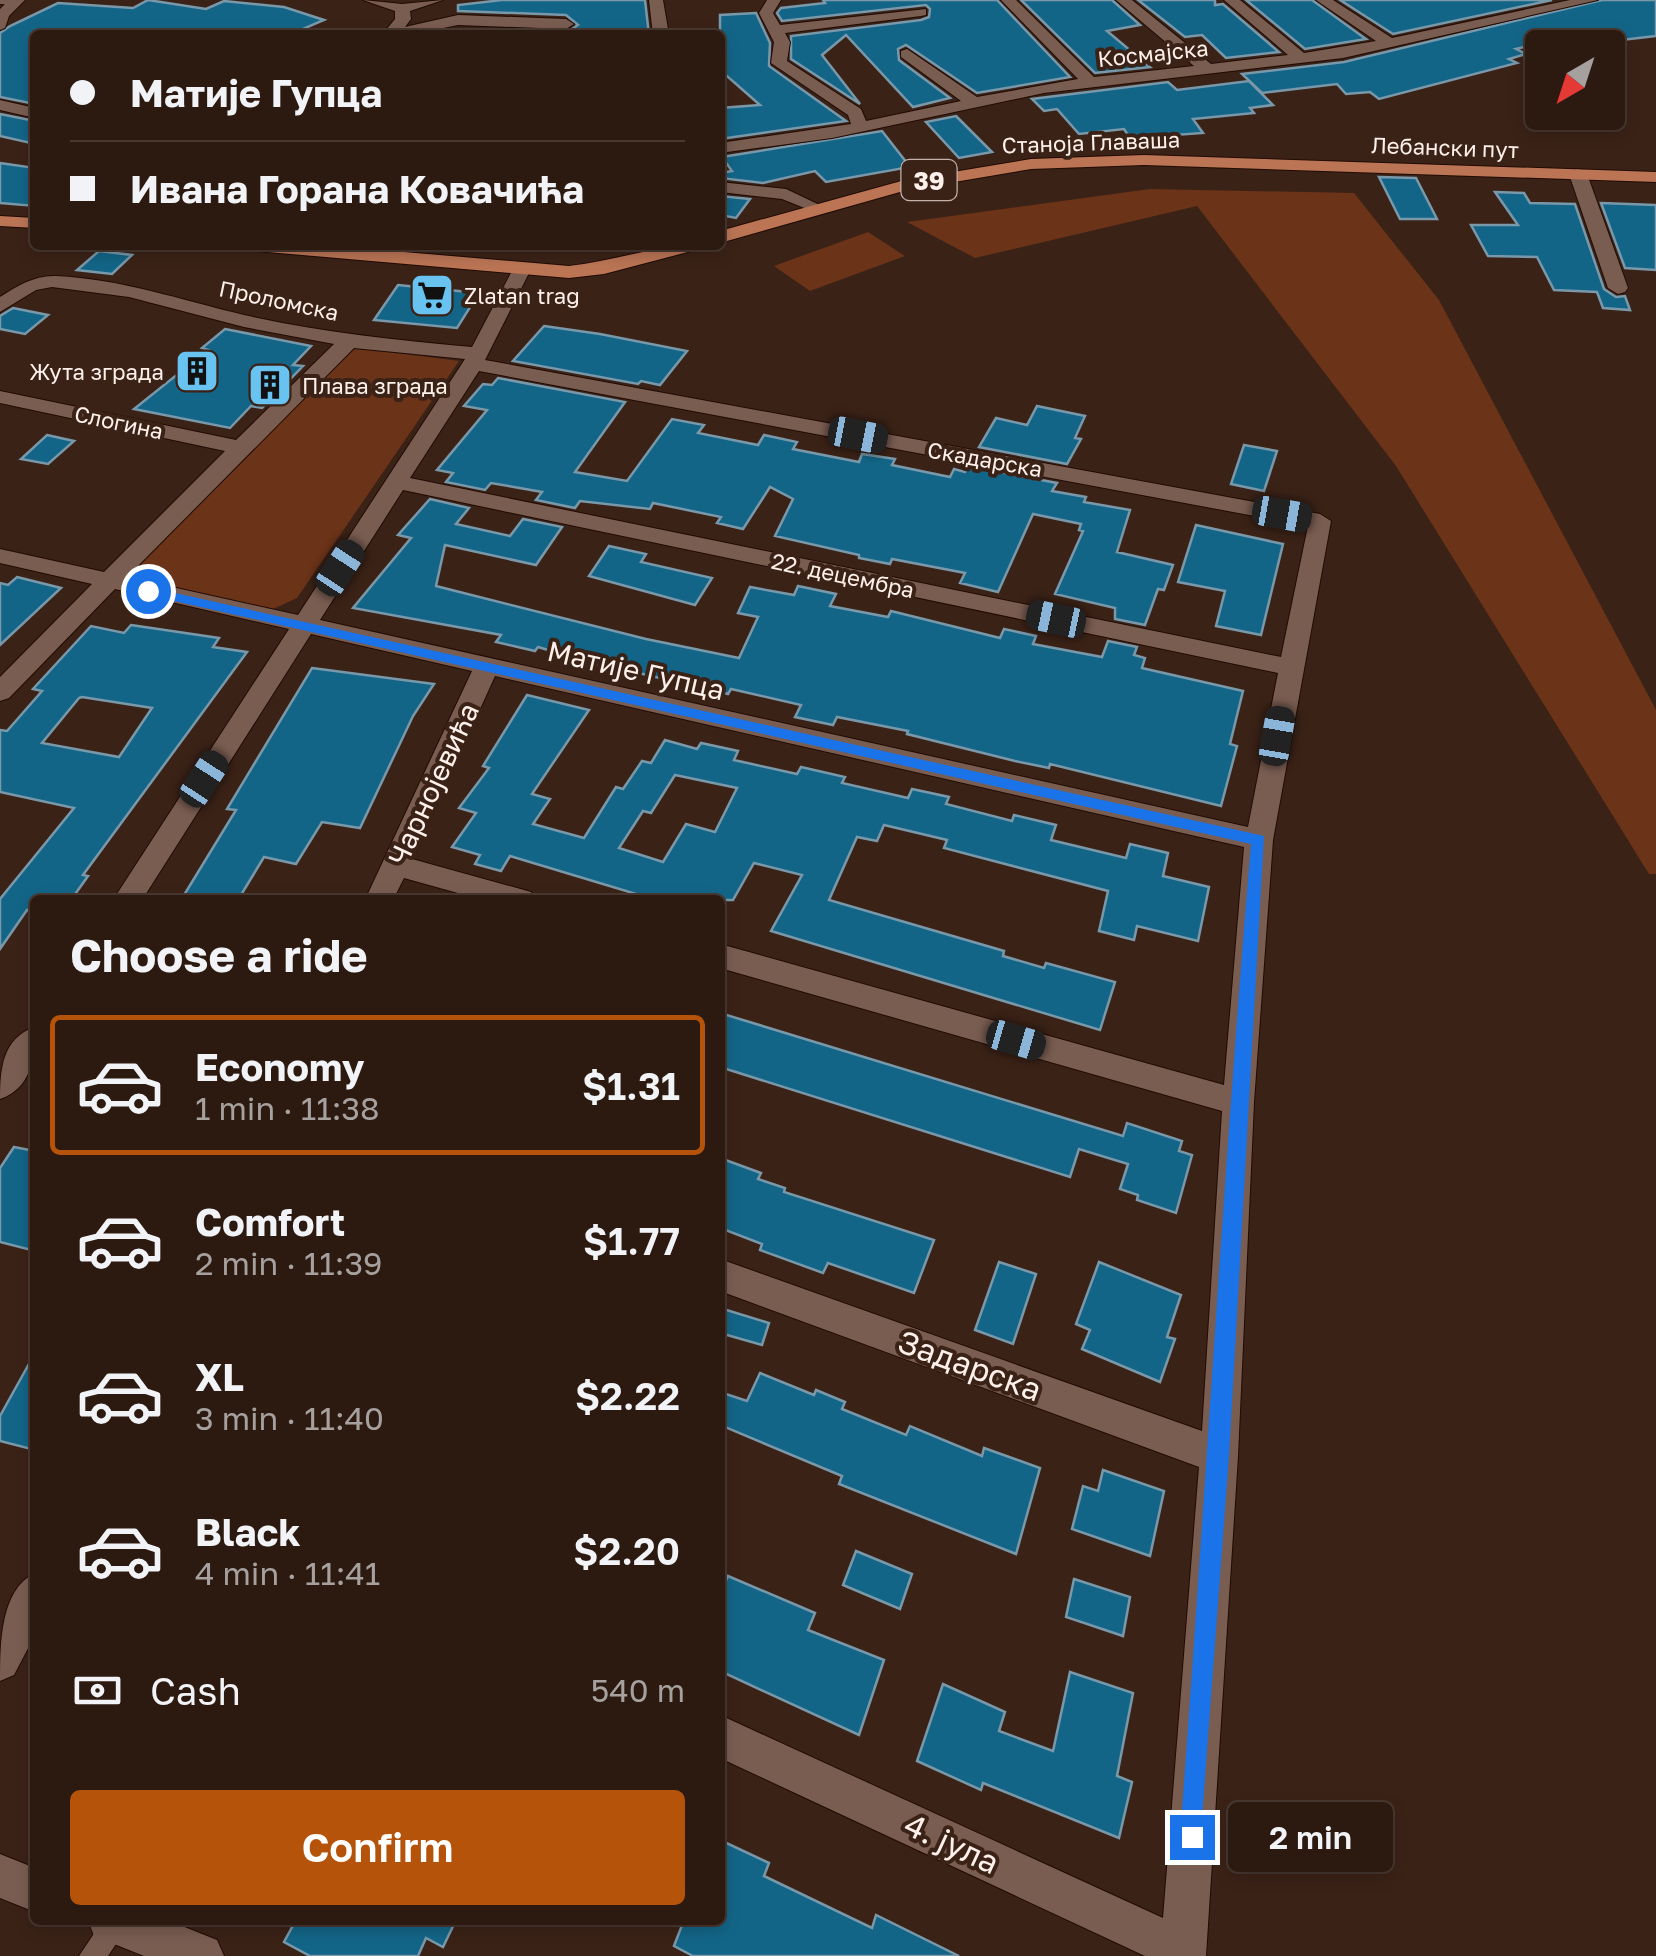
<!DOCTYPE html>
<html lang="en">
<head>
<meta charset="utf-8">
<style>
  body { margin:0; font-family:"Golos Text",sans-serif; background:#34231a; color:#f1f3f6; height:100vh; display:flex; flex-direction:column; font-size:38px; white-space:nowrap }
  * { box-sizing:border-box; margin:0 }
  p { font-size:32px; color:#a6a19f }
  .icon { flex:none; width:55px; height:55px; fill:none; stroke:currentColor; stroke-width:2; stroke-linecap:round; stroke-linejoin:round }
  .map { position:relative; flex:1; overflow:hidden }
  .sheet { position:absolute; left:30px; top:895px; width:695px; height:1030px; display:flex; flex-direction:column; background:#2c1a11; border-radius:10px; box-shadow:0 5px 15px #0003,0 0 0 2px #483831 }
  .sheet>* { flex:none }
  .hud { position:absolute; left:30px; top:30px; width:695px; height:220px; border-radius:10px; box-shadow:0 5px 15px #0003,0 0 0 2px #483831; display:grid; align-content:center; height:220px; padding:0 40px; background:#2c1a11 }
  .needle { width:65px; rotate:219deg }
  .fabs { position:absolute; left:1525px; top:30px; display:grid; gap:20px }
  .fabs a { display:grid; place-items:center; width:100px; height:100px; border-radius:10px; background:#2c1a11; box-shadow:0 5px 15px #0003,0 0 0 2px #483831; font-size:50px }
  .end { position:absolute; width:45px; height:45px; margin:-22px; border:12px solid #1a73e8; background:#fff; box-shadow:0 0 0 5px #fff }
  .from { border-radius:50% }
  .bubble { position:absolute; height:70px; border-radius:10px; background:#2c1a11; box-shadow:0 5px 15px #0003,0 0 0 2px #483831; font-size:32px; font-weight:600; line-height:70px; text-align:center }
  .car { position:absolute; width:30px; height:60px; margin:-30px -15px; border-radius:12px; box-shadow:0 0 8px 2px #0007; background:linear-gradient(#222 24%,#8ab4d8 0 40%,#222 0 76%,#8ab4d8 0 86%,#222 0) }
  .hud b { display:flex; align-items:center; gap:35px; height:95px; font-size:38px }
  .hud b+b { border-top:2px solid #483831 }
  .hud i { width:25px; height:25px; background:#f1f3f6 }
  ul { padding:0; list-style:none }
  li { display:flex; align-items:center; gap:30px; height:140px; margin:0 20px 15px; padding:0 20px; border:5px solid transparent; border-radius:10px }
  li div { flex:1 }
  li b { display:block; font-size:38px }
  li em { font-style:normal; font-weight:600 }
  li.active { border-color:#b45309 }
  li>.icon { width:90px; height:90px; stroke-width:1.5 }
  h2 { padding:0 40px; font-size:45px; line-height:120px }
  .pay { display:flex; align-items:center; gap:25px; height:110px; padding:0 40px; font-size:38px }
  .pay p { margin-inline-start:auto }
  .action { display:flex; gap:20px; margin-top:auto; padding:20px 40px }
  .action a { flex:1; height:115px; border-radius:10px; background:#b45309; color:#fff; font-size:40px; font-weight:600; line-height:115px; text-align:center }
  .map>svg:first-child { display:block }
  .green { fill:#6b3318 }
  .building { fill:#136587; stroke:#7998a9; stroke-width:2.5; fill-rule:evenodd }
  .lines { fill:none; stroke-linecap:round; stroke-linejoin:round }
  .service-casing { stroke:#210b03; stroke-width:2 }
  .minor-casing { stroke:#210b03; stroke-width:2 }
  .primary-casing { stroke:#210b03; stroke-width:2 }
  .service { fill:#7a5d51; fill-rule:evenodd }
  .minor { fill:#7a5d51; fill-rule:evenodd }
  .primary { fill:#bb7555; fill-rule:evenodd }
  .route { fill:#1a73e8 }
  .labels { text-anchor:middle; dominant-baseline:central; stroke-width:8; stroke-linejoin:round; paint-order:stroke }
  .far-street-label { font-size:22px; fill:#fef0ea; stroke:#3b2217 }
  .far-poi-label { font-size:22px; fill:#fef0ea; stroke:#3b2217; text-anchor:start }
  .shield { fill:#3b2217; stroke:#c4b2ab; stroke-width:2.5 }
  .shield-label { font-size:25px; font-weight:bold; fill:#fef0ea }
  .street-label { font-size:28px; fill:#fef0ea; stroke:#3b2217 }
  .near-street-label { font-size:32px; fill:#fef0ea; stroke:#3b2217 }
</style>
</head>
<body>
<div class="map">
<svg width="1656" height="1956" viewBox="0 0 1656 1956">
  <rect width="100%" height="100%" fill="#3b2217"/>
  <g class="green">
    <polygon points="1150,189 1354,193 1439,300 1656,710 1656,874 1649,874 1396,466 1197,206 975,258 907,222"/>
    <polygon points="868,232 905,256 810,291 774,266"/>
    <polygon points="352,347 459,361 297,598 273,609 125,576"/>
  </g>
  <g class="building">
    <polygon points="148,0 206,9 224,1 284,7 324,20 289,35 35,35 35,104 0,97 0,33 10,26 58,3 133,8"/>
    <polygon points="502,0 645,0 649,35 512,35 458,30 566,33 578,25 566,15 458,11 458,5"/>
    <polygon points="823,0 997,0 1070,77 977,93 906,45 898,49 899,60 950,98 913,107 846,35 822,55 860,104 791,59 791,36 921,20 929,17 930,9 926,5 782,21 777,13 781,8 825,3"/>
    <polygon points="1021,0 1112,0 1140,25 1107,31 1150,67 1095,73"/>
    <polygon points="1138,0 1215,0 1215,5 1223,4 1279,52 1226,58 1202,35 1185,37"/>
    <polygon points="1246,0 1312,0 1366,39 1305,49"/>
    <polygon points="1340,0 1552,0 1393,34"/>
    <polygon points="1602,0 1656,0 1656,36 1604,42 1585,32 1516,49 1526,54 1509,59 1517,63 1379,99 1370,92 1346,94 1337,84 1262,93 1242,74 1344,62"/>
    <polygon points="756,13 770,43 769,66 846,121 720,139 720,108 760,105 720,70 720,15"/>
    <polygon points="1249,81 1273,105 1250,108 1254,113 1193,119 1203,133 1160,136 1162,138 1132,141 1124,129 1079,134 1057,109 1044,111 1032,99 1168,82 1177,90"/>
    <polygon points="0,114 35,121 35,144 0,136"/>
    <polygon points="956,116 992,152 959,158 926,122"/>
    <polygon points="882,131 910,167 826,182 815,171 763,183 720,178 720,173 732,171 722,157"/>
    <polygon points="0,163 35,168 35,206 0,203"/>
    <polygon points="1379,177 1416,178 1437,219 1400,219"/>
    <polygon points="1495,192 1524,193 1530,203 1575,204 1604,289 1616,297 1625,296 1630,310 1603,308 1597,292 1554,290 1537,257 1488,256 1471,225 1518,225"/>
    <polygon points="720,196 750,199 736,218 720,215"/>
    <polygon points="1601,203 1656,205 1656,270 1625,268"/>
    <polygon points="99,251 132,255 112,274 77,270"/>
    <polygon points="398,285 479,293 457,328 374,320"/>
    <polygon points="13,308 48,315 25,334 0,329 0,316"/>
    <polygon points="544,326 600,334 687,351 660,385 641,381 638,384 513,361"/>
    <polygon points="225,329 311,346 293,365 303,366 262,408 251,406 230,428 134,409 208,350 202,348"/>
    <polygon points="498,378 625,402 575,472 627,481 672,419 704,425 698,433 758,445 764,435 797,442 793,449 859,462 862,454 895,459 892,465 950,477 954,469 965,472 968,466 1057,483 1052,491 1086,497 1084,502 1130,510 1117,552 1173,565 1164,590 1158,589 1145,625 1115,619 1115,608 1055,594 1083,531 1079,530 1081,524 1033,514 998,592 960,583 965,573 892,559 890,564 859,558 859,555 775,536 793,499 770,487 743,529 717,523 721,517 653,503 650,509 580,501 575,508 536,500 542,492 491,483 485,490 446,482 453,473 437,470 487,410 464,406 483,384 492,385"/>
    <polygon points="1037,406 1085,416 1075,438 1081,439 1067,464 979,447 996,418 1027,425"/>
    <polygon points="47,435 74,441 48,464 21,459"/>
    <polygon points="1244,445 1277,451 1264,491 1231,484"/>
    <polygon points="430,499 469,508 456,524 510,536 523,519 562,527 536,565 445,545 436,586 646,639 739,658 758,617 738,613 750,587 794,595 798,586 836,594 830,606 888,617 891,611 1000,638 1004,629 1036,636 1033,644 1102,657 1108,641 1137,647 1134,655 1145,658 1142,668 1243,691 1230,744 1237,746 1221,806 1050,764 1049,768 1015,761 907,734 908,731 837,717 833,725 795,717 801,705 731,689 728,694 630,671 628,674 538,647 535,651 496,642 501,635 353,608 411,538 398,535"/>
    <polygon points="1196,525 1283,544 1261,635 1216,626 1225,591 1178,582"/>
    <polygon points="609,546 646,554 641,562 712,578 695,605 589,576"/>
    <polygon points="17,577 61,588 0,645 0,583 8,585"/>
    <path d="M131,625l88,13 -6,9 34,5 -164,223 5,1 -17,24h-36v12l-8,-2 -27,39v-50l74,-91 -74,-16v-62l7,1 35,-40 -9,-2 58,-63 33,7zM79,698l3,-1 70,11 -33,49 -77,-14z"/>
    <polygon points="312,668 434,684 413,716 360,828 322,822 296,864 264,857 238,900 181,900 236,810 227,809"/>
    <path d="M527,695l62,15 -57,84 18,5 -17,25 51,14 32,-51 7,2 19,-28 9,2 14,-23 32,9 4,-6 37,8 -4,9 63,14 4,-7 44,10 -3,6 66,15 4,-9 37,8 -3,7 66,17 2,-6 42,10 -5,15 75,18 4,-14 38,9 -5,23 46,11 -11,54 -61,-15 -3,14 -35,-9 9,-40 -164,-43 3,-8 -63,-15 -7,16 -20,-4 -28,63 175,51 -1,5 41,12 2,-5 69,19 -15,48 -329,-99 31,-56 -48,-12 -21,37h-77l-146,-44 -9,15 -26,-7 5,-9 -28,-8 24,-34 -17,-5 30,-40 -6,-2zM675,775l62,13 -22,44 -29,-8 -23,38 -44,-14 24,-37 8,2z"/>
    <polygon points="720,1013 1123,1136 1127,1123 1182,1141 1179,1151 1192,1155 1176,1213 1137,1200 1138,1195 1120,1189 1128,1164 1079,1149 1070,1177 720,1067"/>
    <polygon points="14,1147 35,1151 35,1251 0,1242 0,1168"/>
    <polygon points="720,1158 761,1173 758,1179 785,1188 784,1192 934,1240 914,1293 828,1263 823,1273 760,1250 762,1244 720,1228"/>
    <polygon points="999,1262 1036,1274 1013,1344 975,1330"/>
    <polygon points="1099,1262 1181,1295 1167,1337 1175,1339 1160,1382 1082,1349 1090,1330 1076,1324"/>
    <polygon points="720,1308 769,1323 762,1345 720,1333"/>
    <polygon points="35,1353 35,1450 0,1441 0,1416"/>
    <polygon points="760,1373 814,1395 816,1390 845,1402 842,1409 906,1435 910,1426 982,1456 984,1448 1040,1468 1016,1554 839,1484 842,1476 720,1425 720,1392 747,1401"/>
    <polygon points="1103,1470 1164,1491 1150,1556 1072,1529 1083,1486 1098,1491"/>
    <polygon points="856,1551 912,1574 900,1609 843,1585"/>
    <polygon points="728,1576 815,1613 808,1630 884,1660 859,1735 720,1671 720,1594"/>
    <polygon points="1074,1579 1130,1597 1123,1636 1066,1617"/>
    <polygon points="1070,1672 1133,1693 1117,1776 1132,1782 1119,1838 983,1783 981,1790 917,1761 943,1684 1005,1712 999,1731 1053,1751"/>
    <polygon points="720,1840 769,1863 764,1876 872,1928 876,1915 959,1956 693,1956 674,1946 684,1920 720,1920"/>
    <polygon points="296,1920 456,1920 443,1947 426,1938 418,1956 310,1956 284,1942"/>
  </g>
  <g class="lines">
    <defs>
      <g id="service">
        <polygon points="0,0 17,0 19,2 15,5 0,4"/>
        <polygon points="103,1920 129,1920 130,1923 108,1956 79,1956"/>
      </g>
      <g id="minor">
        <polygon points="9,0 25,0 9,16 5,28 0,30 0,9"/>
        <polygon points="363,0 402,4 443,0 410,11 411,19 405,27 458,15 566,19 574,24 566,29 458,25 409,35 382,35 395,19 395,11"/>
        <polygon points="649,0 663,0 669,35 653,35"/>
        <polygon points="767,0 781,0 773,13 780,25 926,9 926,15 921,16 785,33 790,42 787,61 861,109 866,121 961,101 901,57 901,51 907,49 977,97 1078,79 1001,0 1016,0 1094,77 1194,66 1116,0 1132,0 1211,64 1288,55 1224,0 1240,0 1304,53 1376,41 1316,0 1333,0 1392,38 1570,0 1598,0 1343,58 1044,93 832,138 720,153 720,143 851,124 848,115 771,63 774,42 759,13"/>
        <polygon points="0,100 35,108 35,118 0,110"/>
        <polygon points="1578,169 1587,174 1628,288 1625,292 1618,294 1608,288 1569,174"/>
        <polygon points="720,182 786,189 826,208 817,213 782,199 720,192"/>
        <path d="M521,265l9,6 -45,89 835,154 11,7 -58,319 -19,262 -16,354 -32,500h-61l-425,-198v-43l443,203 36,-451 -479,-176v-32l482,172 20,-320 -502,-143v-24l504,141 20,-238 -749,-171 -83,183 119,33 4,8h-52l-79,-22 -11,22h-28l107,-229 -161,-37 -169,266h-29l176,-271 -174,-40 -106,109 -9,3v-24l92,-93 -92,-21v-14l104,23 121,-121 -225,-48v-12l236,49 98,-96 -90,-17 -115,-30 -77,-10 -16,3 -36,22v-15c17,-11 35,-22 56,-21 65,3 125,24 188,39 75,17 151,25 228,32l40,-76zM354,348l111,11 -167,256 -171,-38zM479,371l829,155 -27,131 -871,-179zM403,490l875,183 -30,154 -928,-207z"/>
        <path d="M35,1027c0,30 -3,61 -35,72 0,-29 2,-61 35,-72z"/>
        <path d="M35,1573v62l-21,40 -14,6c0,-37 0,-91 35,-108z"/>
        <polygon points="0,1854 35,1868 35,1912 0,1898"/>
        <polygon points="88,1920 167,1920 217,1940 224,1956 144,1956 94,1936"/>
      </g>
      <g id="primary">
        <polygon points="1144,155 1656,172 1656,182 1144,165 1031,169 907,190 720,243 720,231 905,180 1031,159"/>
        <polygon points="0,216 35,218 35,228 0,226"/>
        <path d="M247,245h74l248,21c45,-5 87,-21 132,-21l-2,4 -95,25 -35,4 -313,-27z"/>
      </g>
    </defs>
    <use href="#service" class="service-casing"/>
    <use href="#minor" class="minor-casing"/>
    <use href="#primary" class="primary-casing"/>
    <use href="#service" class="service"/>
    <use href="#minor" class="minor"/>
    <use href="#primary" class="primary"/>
  </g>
  <path class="route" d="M148,587l1116,249 -35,620 -29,389 -8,4 -9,-4 -3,-8c25,-331 43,-662 71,-993l-1108,-250 -2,-3z"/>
  <defs>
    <symbol id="supermarket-square" viewBox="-11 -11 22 22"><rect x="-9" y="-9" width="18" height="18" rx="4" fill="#69c3f1" stroke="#3b2217"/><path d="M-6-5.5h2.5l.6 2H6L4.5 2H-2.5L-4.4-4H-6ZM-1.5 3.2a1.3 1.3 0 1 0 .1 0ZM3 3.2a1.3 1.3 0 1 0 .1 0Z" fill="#111"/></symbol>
    <symbol id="building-square" viewBox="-11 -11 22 22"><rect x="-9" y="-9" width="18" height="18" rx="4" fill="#69c3f1" stroke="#3b2217"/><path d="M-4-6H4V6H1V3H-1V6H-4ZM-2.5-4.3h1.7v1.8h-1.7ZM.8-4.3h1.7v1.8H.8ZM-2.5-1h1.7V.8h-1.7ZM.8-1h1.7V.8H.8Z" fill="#111"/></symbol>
  </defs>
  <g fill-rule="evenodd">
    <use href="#supermarket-square" x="407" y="270" width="50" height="50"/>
    <use href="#building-square" x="172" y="346" width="50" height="50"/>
    <use href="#building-square" x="245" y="360" width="50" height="50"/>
  </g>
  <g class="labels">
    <g class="far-street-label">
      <text transform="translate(1153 53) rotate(-6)">Космајска</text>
      <text transform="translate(1091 142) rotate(-2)">Станоја Главаша</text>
      <text transform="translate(1445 147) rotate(2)">Лебански пут</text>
      <text transform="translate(279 300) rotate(12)">Проломска</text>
      <text transform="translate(119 422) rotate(12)">Слогина</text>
      <text transform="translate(985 459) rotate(10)">Скадарска</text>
      <text transform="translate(843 575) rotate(12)">22. децембра</text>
    </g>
    <g class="far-poi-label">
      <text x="464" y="295">Zlatan trag</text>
      <text x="164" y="371" text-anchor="end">Жута зграда</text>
      <text x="302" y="385">Плава зграда</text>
    </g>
    <rect class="shield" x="901.5" y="160" width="55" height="40" rx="8"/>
    <g class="shield-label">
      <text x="929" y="180">39</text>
    </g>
    <g class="street-label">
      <text transform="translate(636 670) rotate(13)">Матије Гупца</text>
      <text transform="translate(433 784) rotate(-65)">Чарнојевића</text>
    </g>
    <g class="near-street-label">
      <text transform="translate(970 1365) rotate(20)">Задарска</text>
      <text transform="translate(952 1843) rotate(25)">4. јула</text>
    </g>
  </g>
</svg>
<div class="fabs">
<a><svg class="needle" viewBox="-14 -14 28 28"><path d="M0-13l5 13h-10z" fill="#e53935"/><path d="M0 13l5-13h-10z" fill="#a6a19f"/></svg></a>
</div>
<i class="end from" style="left:148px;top:591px"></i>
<i class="end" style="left:1192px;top:1837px"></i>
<div class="bubble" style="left:1228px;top:1802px;width:165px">2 min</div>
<i class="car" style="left:858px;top:435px;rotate:101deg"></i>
<i class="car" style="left:1282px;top:514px;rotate:100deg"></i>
<i class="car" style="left:340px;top:568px;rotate:33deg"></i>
<i class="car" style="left:1056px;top:619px;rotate:282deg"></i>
<i class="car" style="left:1277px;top:736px;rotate:10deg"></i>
<i class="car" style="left:204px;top:779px;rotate:33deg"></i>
<i class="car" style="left:1016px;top:1040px;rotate:106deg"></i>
<div class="hud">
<b><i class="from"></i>Матије Гупца</b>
<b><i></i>Ивана Горана Ковачића</b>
</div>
<section class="sheet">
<h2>Choose a ride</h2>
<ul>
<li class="active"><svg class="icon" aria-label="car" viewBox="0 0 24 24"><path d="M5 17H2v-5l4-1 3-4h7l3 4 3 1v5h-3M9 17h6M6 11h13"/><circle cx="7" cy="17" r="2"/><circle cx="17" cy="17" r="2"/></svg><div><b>Economy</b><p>1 min · 11:38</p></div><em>$1.31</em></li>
<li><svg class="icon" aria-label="car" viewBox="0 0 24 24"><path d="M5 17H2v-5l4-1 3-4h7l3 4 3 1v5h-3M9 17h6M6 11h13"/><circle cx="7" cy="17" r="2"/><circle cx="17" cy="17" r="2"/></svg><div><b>Comfort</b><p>2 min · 11:39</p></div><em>$1.77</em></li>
<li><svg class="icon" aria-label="car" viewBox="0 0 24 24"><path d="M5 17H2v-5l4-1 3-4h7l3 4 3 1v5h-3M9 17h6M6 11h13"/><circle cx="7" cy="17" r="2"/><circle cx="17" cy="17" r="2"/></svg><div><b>XL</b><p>3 min · 11:40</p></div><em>$2.22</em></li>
<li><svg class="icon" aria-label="car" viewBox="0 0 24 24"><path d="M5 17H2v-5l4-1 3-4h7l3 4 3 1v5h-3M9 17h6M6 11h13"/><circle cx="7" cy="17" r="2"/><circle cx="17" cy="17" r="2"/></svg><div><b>Black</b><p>4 min · 11:41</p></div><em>$2.20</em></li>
</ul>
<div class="pay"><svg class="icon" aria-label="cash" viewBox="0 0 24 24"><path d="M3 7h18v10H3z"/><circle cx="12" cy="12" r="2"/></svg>Cash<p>540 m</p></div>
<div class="action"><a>Confirm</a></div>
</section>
</div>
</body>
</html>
